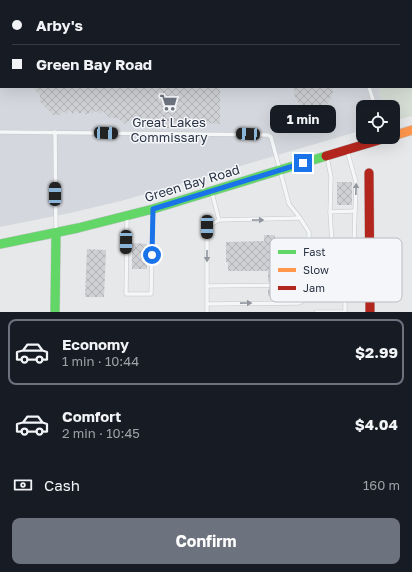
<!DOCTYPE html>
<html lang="en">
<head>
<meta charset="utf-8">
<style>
  body { margin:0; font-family:"Golos Text",sans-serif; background:#20242c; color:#f1f3f6; height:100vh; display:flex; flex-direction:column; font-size:15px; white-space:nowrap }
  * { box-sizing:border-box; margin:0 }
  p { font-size:13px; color:#9ea1a6 }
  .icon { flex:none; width:22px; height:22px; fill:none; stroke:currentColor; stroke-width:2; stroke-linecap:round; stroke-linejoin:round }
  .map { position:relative; height:312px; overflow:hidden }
  .drawer { display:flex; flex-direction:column; background:#171b24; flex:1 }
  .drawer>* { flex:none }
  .guide { position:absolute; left:0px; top:0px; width:412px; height:88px; box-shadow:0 4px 16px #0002; display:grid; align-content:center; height:88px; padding:0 12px; background:#171b24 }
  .buttons { position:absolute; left:356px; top:100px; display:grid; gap:8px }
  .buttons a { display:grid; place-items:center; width:44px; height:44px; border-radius:8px; background:#171b24; box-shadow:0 4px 16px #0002; font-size:20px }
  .end { position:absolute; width:18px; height:18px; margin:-9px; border:5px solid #1a73e8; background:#fff; box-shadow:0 0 0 2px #fff }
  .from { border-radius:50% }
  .bubble { position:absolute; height:28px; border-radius:8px; background:#171b24; box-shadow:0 4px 16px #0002; font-size:13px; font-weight:700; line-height:28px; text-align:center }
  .car { position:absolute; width:12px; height:24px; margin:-12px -6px; border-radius:5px; box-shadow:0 0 3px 1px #0007; background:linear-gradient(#222 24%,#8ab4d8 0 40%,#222 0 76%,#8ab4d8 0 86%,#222 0) }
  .guide b { display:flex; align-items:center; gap:14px; height:38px; font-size:15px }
  .guide b+b { border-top:1px solid #363941 }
  .guide i { width:10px; height:10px; background:#f1f3f6 }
  ul { padding:7px 0 0; list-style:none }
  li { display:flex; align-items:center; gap:12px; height:66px; margin:0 8px 6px; padding:0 4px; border:2px solid transparent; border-radius:8px }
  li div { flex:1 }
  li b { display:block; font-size:15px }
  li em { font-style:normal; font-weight:700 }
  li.on { border-color:#6c737f }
  li>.icon { width:36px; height:36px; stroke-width:1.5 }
  .pay { display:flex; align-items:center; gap:10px; height:44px; padding:0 12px; font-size:15px }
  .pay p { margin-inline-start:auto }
  .primary-button { display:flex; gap:8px; margin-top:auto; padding:8px 12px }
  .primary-button a { flex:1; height:46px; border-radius:8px; background:#6c737f; color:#fff; font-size:16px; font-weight:700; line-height:46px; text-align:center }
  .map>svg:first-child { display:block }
  .built { fill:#d4d7dd }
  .green { fill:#d6ded6 }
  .building { fill:url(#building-cross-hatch) }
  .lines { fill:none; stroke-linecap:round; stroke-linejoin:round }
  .lane-casing { stroke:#c4c6c8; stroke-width:4.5 }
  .fast-casing { stroke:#c4c6c8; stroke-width:10 }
  .slow-casing { stroke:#c4c6c8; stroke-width:10 }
  .jam-casing { stroke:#c4c6c8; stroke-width:10 }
  .lane { stroke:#f5f6f7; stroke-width:3.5 }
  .fast { stroke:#63d668; stroke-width:9 }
  .slow { stroke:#ff974d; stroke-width:9 }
  .jam { stroke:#b3261e; stroke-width:9 }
  .oneway { fill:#90959e }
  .route { stroke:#1a73e8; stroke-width:5 }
  .labels { text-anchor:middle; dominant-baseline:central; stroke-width:3; stroke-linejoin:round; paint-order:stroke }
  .poi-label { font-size:13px; fill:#2b3445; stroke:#f4f6f9 }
  .street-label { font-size:13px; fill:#2b3445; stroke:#f4f6f9 }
  .key { fill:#f4f6f9; stroke:#b8bcc3; stroke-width:1 }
  .key-label { font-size:11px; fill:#2b3445 }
</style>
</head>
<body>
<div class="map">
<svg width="412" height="312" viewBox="0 0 412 312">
  <defs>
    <pattern id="building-cross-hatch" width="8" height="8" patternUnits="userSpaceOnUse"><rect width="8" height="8" fill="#ced0d3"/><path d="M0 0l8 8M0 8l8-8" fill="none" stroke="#b1b3b6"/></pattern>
  </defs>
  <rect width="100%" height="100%" fill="#e6e8ea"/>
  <polygon class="built" points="0,0 347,0 348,1 1,1 1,87 378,87 384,107 363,107 363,130 121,201 70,213 0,227"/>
  <polygon class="green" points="347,0 412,0 412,116 396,120 393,118 393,107 384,107 378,87 411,87 411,1"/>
  <g class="building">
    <polygon points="32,87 220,87 220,124 209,123 204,128 162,128 152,119 131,119 125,124 118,118 110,118 103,111 100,114 96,111 92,114 90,112 86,115 83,111 80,114 76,111 73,114 70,110 66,114 64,111 60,115 53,115 40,102 40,95"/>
    <polygon points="294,87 332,87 333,91 331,97 328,103 324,107 318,109 311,110 305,108 300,105 296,99 294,93"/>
    <rect x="337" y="182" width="15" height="23"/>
    <polygon points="264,235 275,235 275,243 291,243 291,255 295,255 295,265 291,265 291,270 282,270 283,282 268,282 268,271 228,271 228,262 226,262 226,242 264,241"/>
    <polygon points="132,243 147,244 147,269 132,269"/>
    <polygon points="87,249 106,250 104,297 85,297"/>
    <polygon points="283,288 283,296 268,296 268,289"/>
  </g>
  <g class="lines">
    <defs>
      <g id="lane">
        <polyline points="328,0 330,1"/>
        <polyline points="369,87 375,107"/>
        <polyline points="0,132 268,135 271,137 289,204 300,218 309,232 309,271 345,270 345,312 316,312"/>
        <polyline points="55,132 56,231"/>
        <polyline points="327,157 331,177 330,212 332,243 354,242 356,182 347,150"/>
        <polyline points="330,212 355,211"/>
        <polyline points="127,218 126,294 151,294 153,210"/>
        <polyline points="219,220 300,218"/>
        <polyline points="207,286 308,285"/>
        <polyline points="207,304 299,303 308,298 309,271"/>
        <polyline points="207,312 207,227 219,220 212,193"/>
      </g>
      <g id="fast">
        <polyline points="0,244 78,228 153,209 326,156"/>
        <polyline points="55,312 56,233"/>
      </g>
      <polyline id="slow" points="393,136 412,130"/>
      <g id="jam">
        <polyline points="326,156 389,137"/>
        <polyline points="369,173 370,312"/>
      </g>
    </defs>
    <use href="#lane" class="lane-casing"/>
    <use href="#fast" class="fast-casing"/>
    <use href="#slow" class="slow-casing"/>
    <use href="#jam" class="jam-casing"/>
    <use href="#lane" class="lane"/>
    <use href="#fast" class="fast"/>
    <use href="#slow" class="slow"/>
    <use href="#jam" class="jam"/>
  </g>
  <defs><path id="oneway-solid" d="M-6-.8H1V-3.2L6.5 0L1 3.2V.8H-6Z"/></defs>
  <g class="oneway">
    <use href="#oneway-solid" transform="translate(356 189) rotate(-88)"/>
    <use href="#oneway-solid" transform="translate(258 220) rotate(-1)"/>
    <use href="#oneway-solid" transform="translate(207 256) rotate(90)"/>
    <use href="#oneway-solid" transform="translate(246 303) rotate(-1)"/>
  </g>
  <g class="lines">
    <polyline class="route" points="152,255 153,209 303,163"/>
  </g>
  <defs>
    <symbol id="supermarket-bare" viewBox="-9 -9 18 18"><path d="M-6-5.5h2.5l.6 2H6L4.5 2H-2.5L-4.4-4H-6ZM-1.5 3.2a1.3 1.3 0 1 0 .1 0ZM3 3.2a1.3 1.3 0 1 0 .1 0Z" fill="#6c737f" stroke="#f4f6f9" stroke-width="2.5" paint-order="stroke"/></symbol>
  </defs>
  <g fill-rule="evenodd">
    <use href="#supermarket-bare" x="156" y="90" width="25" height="25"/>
  </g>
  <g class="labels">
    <g class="poi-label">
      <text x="169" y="122">Great Lakes<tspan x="169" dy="15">Commissary</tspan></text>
    </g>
    <g class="street-label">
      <text transform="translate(192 183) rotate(-17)">Green Bay Road</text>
    </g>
  </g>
  <rect x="270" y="238" width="132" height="64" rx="6" class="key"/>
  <rect x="278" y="250" width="18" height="4" fill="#63d668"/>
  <rect x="278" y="268" width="18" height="4" fill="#ff974d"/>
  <rect x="278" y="286" width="18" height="4" fill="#b3261e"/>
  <g class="key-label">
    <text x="303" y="256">Fast</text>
    <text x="303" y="274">Slow</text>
    <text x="303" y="292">Jam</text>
  </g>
</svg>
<div class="buttons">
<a><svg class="icon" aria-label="locate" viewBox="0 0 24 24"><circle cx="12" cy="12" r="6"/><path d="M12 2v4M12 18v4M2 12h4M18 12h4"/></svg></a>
</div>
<i class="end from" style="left:152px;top:255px"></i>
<i class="end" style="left:303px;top:163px"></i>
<div class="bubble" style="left:270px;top:105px;width:66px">1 min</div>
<i class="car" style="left:106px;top:133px;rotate:92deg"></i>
<i class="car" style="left:248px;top:134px;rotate:273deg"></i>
<i class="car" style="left:55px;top:194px;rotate:0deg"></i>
<i class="car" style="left:207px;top:227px;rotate:180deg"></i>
<i class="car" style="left:126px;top:242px;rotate:181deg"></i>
<div class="guide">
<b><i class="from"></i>Arby's</b>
<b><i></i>Green Bay Road</b>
</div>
</div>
<section class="drawer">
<ul>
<li class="on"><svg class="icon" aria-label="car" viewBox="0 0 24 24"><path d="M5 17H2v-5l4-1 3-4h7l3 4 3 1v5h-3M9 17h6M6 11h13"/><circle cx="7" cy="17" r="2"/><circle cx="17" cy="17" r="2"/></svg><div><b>Economy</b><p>1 min · 10:44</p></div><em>$2.99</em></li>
<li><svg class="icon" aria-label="car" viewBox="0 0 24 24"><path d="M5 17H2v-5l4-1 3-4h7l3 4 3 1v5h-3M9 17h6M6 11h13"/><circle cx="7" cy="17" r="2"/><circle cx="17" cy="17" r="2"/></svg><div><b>Comfort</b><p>2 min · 10:45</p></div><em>$4.04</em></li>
</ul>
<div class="pay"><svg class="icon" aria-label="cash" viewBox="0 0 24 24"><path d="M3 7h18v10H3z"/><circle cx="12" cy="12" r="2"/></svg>Cash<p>160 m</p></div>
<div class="primary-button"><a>Confirm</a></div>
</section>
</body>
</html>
